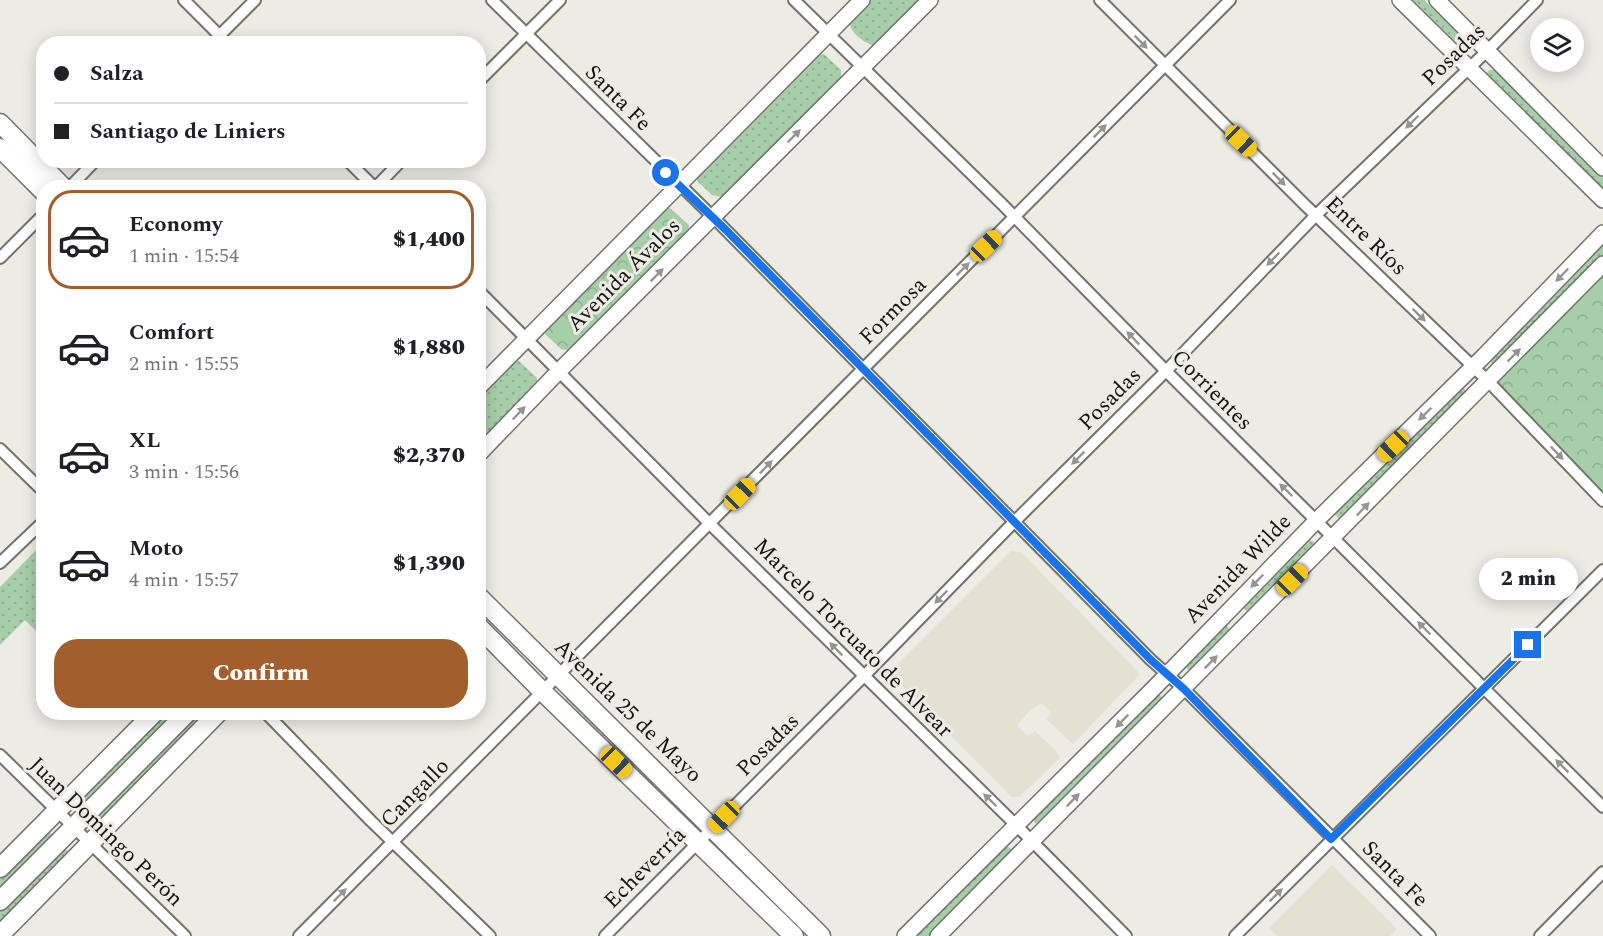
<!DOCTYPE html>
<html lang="en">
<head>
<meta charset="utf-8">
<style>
  body { margin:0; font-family:Spectral,serif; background:#f6f6f6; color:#202124; height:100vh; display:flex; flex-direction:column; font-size:22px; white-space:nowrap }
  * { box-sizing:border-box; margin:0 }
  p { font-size:20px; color:#757577 }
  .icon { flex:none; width:33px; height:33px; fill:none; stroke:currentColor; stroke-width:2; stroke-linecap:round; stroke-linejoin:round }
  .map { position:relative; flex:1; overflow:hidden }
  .panel { position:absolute; left:36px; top:180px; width:450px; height:540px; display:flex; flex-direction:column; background:#fff; border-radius:24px; box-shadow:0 3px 15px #0003 }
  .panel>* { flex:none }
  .top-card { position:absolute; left:36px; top:36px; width:450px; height:132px; border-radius:24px; box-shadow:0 3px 15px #0003; display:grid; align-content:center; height:132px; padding:0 18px; background:#fff }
  .tools { position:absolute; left:1530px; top:18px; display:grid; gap:12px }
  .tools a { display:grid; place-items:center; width:54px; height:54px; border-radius:50%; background:#fff; box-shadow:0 3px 15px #0003; font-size:30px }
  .end { position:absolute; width:27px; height:27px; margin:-14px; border:8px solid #1a73e8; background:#fff; box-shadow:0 0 0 3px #fff }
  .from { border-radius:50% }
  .bubble { position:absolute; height:42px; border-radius:21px; background:#fff; box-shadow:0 3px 15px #0003; font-size:20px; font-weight:800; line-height:42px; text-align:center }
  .car { position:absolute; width:18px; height:36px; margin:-18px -9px; border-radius:8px; box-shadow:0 0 4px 2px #0007; background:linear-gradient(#f5c518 24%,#345 0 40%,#f5c518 0 76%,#345 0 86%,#f5c518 0) }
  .top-card b { display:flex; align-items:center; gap:21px; height:57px; font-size:22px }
  .top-card b+b { border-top:2px solid #e0e0e0 }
  .top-card i { width:15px; height:15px; background:#202124 }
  ul { padding:10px 0 0; list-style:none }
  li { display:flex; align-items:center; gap:18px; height:99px; margin:0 12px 9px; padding:0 6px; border:3px solid transparent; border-radius:24px }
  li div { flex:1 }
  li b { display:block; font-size:22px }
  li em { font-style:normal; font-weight:800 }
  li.selected { border-color:#a25f2d }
  li>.icon { width:54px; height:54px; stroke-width:1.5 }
  .cta { display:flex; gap:12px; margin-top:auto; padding:12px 18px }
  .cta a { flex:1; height:69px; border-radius:24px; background:#a25f2d; color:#fff; font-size:24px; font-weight:800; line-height:69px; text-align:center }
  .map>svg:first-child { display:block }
  .built { fill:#e4e1d3 }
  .grass { fill:url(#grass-dots) }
  .park { fill:url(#park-crowns) }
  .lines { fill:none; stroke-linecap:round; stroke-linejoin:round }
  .minor-casing { stroke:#73726c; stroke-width:14 }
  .secondary-casing { stroke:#73726c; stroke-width:18 }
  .primary-casing { stroke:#73726c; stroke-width:21 }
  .minor { stroke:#fff; stroke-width:10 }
  .secondary { stroke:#fff; stroke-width:15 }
  .primary { stroke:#fff; stroke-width:18 }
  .oneway { fill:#959593 }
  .route { stroke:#1a73e8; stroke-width:8 }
  .labels { text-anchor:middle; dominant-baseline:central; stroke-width:6; stroke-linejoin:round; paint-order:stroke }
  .street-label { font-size:22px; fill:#131310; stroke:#ecebe4 }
</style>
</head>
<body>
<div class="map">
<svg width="1603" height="936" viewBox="0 0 1603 936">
  <defs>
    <pattern id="grass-dots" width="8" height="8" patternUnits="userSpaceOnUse" patternTransform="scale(1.5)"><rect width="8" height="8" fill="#a6cea8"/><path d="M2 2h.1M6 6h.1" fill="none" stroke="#8eb090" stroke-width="1.8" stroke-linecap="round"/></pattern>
    <pattern id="park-crowns" width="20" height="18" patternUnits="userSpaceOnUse" patternTransform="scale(1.5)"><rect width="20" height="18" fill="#a6cea8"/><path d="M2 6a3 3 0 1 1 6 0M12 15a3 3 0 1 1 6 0" fill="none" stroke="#8eb090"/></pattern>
  </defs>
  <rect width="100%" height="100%" fill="#ecebe4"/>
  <g class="built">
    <polygon points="1011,551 1021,552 1140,674 1073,744 1046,719 1050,716 1051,712 1041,703 1029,711 1017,726 1028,736 1035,731 1057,752 1060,758 1019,797 1012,797 893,677 893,669"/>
    <polygon points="1332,865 1397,929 1390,936 1277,936 1269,928"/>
  </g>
  <g class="grass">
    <path d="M870,0h51l-47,46c-13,-5 -22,-12 -26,-25z"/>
    <polygon points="1413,0 1424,0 1466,41 1461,47"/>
    <polygon points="824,54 841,70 841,80 726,198 712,195 697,181 697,172 813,55"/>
    <polygon points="1490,70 1495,70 1603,178 1603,192 1486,77 1487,72"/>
    <polygon points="1603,243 1603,256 1497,364 1493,364 1489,360"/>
    <polygon points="511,361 519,361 537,378 536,387 479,445 479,394"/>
    <polygon points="1462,387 1466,391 1466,394 1340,520 1335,514"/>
    <polygon points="1308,539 1315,543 1316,549 1251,615 1239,603"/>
    <polygon points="43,543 43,638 25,620 0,645 0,587"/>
    <polygon points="1223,623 1234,633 1190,673 1184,663"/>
    <polygon points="1157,693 1163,698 1041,825 1036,824 1033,820 1033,815"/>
    <polygon points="566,697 569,697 692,820 692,822 690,823 566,699"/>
    <polygon points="163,713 179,713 82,809 73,801"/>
    <polygon points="196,713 210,713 100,826 92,818"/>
    <polygon points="46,829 54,836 0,891 0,876"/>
    <polygon points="1006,845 1011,849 1011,854 930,936 913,936"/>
    <polygon points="63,846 70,854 0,925 0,910"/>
  </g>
  <g class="park">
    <polygon points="670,208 689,225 688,236 571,351 561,349 545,334 546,327 660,209"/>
    <polygon points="1603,273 1603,493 1499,384 1499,376"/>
  </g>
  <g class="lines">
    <defs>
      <g id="minor">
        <polyline points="184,0 228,44"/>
        <polyline points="492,0 714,218 1151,660 1184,689 1430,936"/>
        <polyline points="794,0 1002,204 1166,371 1603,807"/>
        <polyline points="1100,0 1304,204 1488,381 1603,501"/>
        <polyline points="211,44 255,0"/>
        <polyline points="478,82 560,0"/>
        <polyline points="347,160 375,188"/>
        <polyline points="69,188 96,160"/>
        <polyline points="375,188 402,160"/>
        <polyline points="0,258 44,214"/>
        <polyline points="478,290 710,524 1017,826 1126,936"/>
        <polyline points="0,449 44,492"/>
        <polyline points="0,563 44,521"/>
        <polyline points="265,712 371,821 490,936"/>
        <polyline points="0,755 185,936"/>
        <polyline points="299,936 1230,0"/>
        <polyline points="605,936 864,676 1015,521 1166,371 1316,215 1487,51 1537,0"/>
        <polyline points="1235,936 1603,570"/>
        <polyline points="1540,936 1603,872"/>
      </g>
      <g id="secondary">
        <polyline points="1400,0 1603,200"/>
        <polyline points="1437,0 1603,168"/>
        <polyline points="478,388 862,0"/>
        <polyline points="478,455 559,371 930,0"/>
        <polyline points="905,936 1154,688 1317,520 1483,357 1603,233"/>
        <polyline points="938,936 1603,264"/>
      </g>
      <g id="primary">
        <polyline points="0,123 64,188"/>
        <polyline points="0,148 44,192"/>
        <polyline points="478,596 821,936"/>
        <polyline points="478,626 543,692 794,936"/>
        <polyline points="0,868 155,712"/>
        <polyline points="0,901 188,712"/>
        <polyline points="0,935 219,712"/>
      </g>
    </defs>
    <use href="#minor" class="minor-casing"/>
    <use href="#secondary" class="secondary-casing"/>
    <use href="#primary" class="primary-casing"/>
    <use href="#minor" class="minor"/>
    <use href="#secondary" class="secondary"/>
    <use href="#primary" class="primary"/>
  </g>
  <defs><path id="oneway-solid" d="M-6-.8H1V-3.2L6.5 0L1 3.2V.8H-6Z" transform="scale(1.5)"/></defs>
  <g class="oneway">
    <use href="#oneway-solid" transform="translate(1141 42) rotate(45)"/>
    <use href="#oneway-solid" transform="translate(1412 122) rotate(136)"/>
    <use href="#oneway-solid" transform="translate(1100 131) rotate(-45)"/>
    <use href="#oneway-solid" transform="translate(794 136) rotate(-45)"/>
    <use href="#oneway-solid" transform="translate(1279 179) rotate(45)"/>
    <use href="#oneway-solid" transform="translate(1273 259) rotate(134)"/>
    <use href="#oneway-solid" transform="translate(963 269) rotate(-45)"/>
    <use href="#oneway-solid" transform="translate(657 275) rotate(-45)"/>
    <use href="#oneway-solid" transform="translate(1562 275) rotate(134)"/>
    <use href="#oneway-solid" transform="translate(1419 315) rotate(44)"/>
    <use href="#oneway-solid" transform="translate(1133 338) rotate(-134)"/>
    <use href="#oneway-solid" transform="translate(1514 355) rotate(-45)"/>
    <use href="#oneway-solid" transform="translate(519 413) rotate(-46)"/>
    <use href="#oneway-solid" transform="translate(1425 414) rotate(136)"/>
    <use href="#oneway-solid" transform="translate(1557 453) rotate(46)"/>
    <use href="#oneway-solid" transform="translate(1078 458) rotate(135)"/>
    <use href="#oneway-solid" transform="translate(766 467) rotate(-46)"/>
    <use href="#oneway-solid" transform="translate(1286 490) rotate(-136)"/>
    <use href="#oneway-solid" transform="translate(1363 509) rotate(-46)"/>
    <use href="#oneway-solid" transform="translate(1257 581) rotate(134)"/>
    <use href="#oneway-solid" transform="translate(941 597) rotate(134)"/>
    <use href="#oneway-solid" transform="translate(1424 628) rotate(-135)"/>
    <use href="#oneway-solid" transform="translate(836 649) rotate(-135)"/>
    <use href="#oneway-solid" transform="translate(1211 662) rotate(-45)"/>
    <use href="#oneway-solid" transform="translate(1122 721) rotate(135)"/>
    <use href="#oneway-solid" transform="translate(1562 766) rotate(-135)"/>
    <use href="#oneway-solid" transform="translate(990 800) rotate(-136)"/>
    <use href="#oneway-solid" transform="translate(1073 800) rotate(-45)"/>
    <use href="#oneway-solid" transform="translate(340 895) rotate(-45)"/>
    <use href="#oneway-solid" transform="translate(1276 895) rotate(-45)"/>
  </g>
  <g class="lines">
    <polyline class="route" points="666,173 726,230 1151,660 1184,689 1331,839 1528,645"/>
  </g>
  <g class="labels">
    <g class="street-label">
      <text transform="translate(1454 55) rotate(-44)">Posadas</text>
      <text transform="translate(618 98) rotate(45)">Santa Fe</text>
      <text transform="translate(1366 236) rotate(44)">Entre Ríos</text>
      <text transform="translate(624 275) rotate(-45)">Avenida Ávalos</text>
      <text transform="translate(893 311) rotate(-45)">Formosa</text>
      <text transform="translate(1212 390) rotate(45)">Corrientes</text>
      <text transform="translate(1110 399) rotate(-45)">Posadas</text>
      <text transform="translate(1238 569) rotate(-46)">Avenida Wilde</text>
      <text transform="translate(853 638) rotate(45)">Marcelo Torcuato de Alvear</text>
      <text transform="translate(628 711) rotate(44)">Avenida 25 de Mayo</text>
      <text transform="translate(768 745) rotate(-45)">Posadas</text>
      <text transform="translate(415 793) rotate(-45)">Cangallo</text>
      <text transform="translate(106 832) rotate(44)">Juan Domingo Perón</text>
      <text transform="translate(645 868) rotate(-45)">Echeverría</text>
      <text transform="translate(1395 874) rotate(45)">Santa Fe</text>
    </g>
  </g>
</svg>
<div class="tools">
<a><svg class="icon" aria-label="layers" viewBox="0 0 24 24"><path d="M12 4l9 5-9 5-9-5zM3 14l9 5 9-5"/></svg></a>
</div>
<i class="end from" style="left:666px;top:173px"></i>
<i class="end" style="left:1528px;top:645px"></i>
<div class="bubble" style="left:1479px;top:558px;width:99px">2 min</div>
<i class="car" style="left:1241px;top:141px;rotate:134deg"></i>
<i class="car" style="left:986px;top:246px;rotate:46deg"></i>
<i class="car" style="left:1393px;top:446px;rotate:226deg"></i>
<i class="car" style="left:740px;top:494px;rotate:44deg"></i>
<i class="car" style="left:1292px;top:580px;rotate:45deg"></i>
<i class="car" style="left:616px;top:762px;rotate:134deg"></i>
<i class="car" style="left:724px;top:817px;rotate:224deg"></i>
<div class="top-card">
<b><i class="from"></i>Salza</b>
<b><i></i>Santiago de Liniers</b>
</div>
<section class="panel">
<ul>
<li class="selected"><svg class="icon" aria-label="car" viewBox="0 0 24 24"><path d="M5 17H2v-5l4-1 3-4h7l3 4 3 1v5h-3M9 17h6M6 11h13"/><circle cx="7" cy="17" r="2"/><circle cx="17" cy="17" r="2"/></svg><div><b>Economy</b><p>1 min · 15:54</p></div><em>$1,400</em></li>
<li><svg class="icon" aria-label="car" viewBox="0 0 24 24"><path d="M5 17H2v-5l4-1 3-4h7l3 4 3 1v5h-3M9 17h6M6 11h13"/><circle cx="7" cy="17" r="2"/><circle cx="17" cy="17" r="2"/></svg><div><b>Comfort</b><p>2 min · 15:55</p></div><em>$1,880</em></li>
<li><svg class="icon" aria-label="car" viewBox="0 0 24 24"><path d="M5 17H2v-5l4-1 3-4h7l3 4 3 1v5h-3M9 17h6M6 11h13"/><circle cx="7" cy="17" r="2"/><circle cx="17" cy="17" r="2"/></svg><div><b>XL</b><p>3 min · 15:56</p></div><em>$2,370</em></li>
<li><svg class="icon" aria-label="car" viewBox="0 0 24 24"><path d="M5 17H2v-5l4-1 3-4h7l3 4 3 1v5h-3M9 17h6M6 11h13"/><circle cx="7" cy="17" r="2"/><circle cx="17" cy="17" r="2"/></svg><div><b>Moto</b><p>4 min · 15:57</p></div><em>$1,390</em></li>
</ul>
<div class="cta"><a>Confirm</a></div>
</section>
</div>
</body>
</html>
